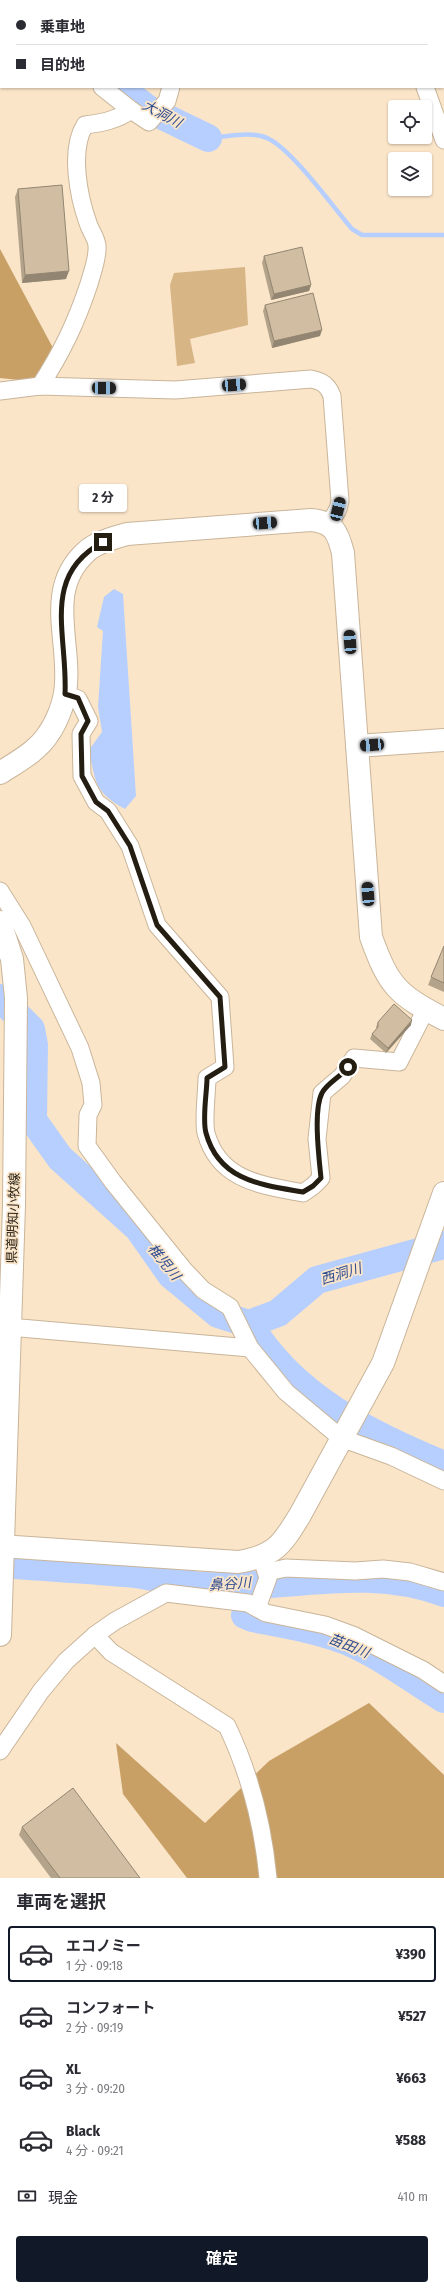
<!DOCTYPE html>
<html lang="ja">
<head>
<meta charset="utf-8">
<style>
  body { margin:0; font-family:"Fira Sans Condensed","Noto Sans JP",sans-serif; background:#f7f7f7; color:#2b2b33; height:100vh; display:flex; flex-direction:column; font-size:15px; white-space:nowrap }
  * { box-sizing:border-box; margin:0 }
  p { font-size:13px; color:#7c7c81 }
  .icon { flex:none; width:22px; height:22px; fill:none; stroke:currentColor; stroke-width:2; stroke-linecap:round; stroke-linejoin:round }
  .map { position:relative; height:1878px; overflow:hidden }
  .details { display:flex; flex-direction:column; background:#fff; flex:1 }
  .details>* { flex:none }
  .guide { position:absolute; left:0px; top:0px; width:444px; height:88px; box-shadow:0 1px 3px #0004; display:grid; align-content:center; height:88px; padding:0 16px; background:#fff }
  .buttons { position:absolute; left:388px; top:100px; display:grid; gap:8px }
  .buttons a { display:grid; place-items:center; width:44px; height:44px; border-radius:4px; background:#fff; box-shadow:0 1px 3px #0004; font-size:20px }
  .end { position:absolute; width:18px; height:18px; margin:-9px; border:5px solid #241d12; background:#fff; box-shadow:0 0 0 2px #fff }
  .from { border-radius:50% }
  .bubble { position:absolute; height:28px; border-radius:4px; background:#fff; box-shadow:0 1px 3px #0004; font-size:13px; font-weight:700; line-height:28px; text-align:center }
  .car { position:absolute; width:12px; height:24px; margin:-12px -6px; border-radius:5px; box-shadow:0 0 3px 1px #0007; background:linear-gradient(#222 24%,#8ab4d8 0 40%,#222 0 76%,#8ab4d8 0 86%,#222 0) }
  .guide b { display:flex; align-items:center; gap:14px; height:38px; font-size:15px }
  .guide b+b { border-top:1px solid #e1e1e2 }
  .guide i { width:10px; height:10px; background:#2b2b33 }
  ul { padding:0; list-style:none }
  li { display:flex; align-items:center; gap:12px; height:56px; margin:0 8px 6px; padding:0 8px; border:2px solid transparent; border-radius:4px }
  li div { flex:1 }
  li b { display:block; font-size:15px }
  li em { font-style:normal; font-weight:700 }
  li.selected { border-color:#111827 }
  li>.icon { width:36px; height:36px; stroke-width:1.5 }
  h2 { padding:0 16px; font-size:18px; line-height:48px }
  .pay { display:flex; align-items:center; gap:10px; height:44px; padding:0 16px; font-size:15px }
  .pay p { margin-inline-start:auto }
  .button { display:flex; gap:8px; margin-top:auto; padding:8px 16px }
  .button a { flex:1; height:46px; border-radius:4px; background:#111827; color:#fff; font-size:16px; font-weight:700; line-height:46px; text-align:center }
  .map>svg:first-child { display:block }
  .green { fill:#d8b585 }
  .forest { fill:#c89f65 }
  .water { fill:#b7cffe }
  .lines { fill:none; stroke-linecap:round; stroke-linejoin:round }
  .stream { stroke:#b7cffe; stroke-width:4.5 }
  .river { stroke:#b7cffe; stroke-width:28 }
  .street-casing { stroke:#c9b59a; stroke-width:19 }
  .secondary-casing { stroke:#c9b59a; stroke-width:24 }
  .street { stroke:#fff; stroke-width:17 }
  .secondary { stroke:#fff; stroke-width:22 }
  .wall { fill:#b4a38b }
  .shaded-wall { fill:#928571 }
  .building { fill:#d1bea2; stroke:#928571 }
  .route { stroke:#241d12; stroke-width:5 }
  .labels { text-anchor:middle; dominant-baseline:central; stroke-width:3.5; stroke-linejoin:round; paint-order:stroke }
  .street-label { font-size:13px; fill:#241d12; stroke:#fae5c9 }
  .water-label { font-size:14px; font-style:italic; fill:#2f4d92; stroke:#fae5c9 }
</style>
</head>
<body>
<div class="map">
<svg width="444" height="1878" viewBox="0 0 444 1878">
  <rect width="100%" height="100%" fill="#fae5c9"/>
  <polygon class="green" points="245,267 248,325 190,339 195,363 177,366 170,285 174,273"/>
  <g class="forest">
    <polygon points="0,249 53,348 38,382 0,378"/>
    <polygon points="369,1703 444,1775 444,1878 187,1878 123,1794 116,1743 205,1823 269,1761"/>
  </g>
  <path class="water" d="M114,589l9,5 13,202 -11,13c-31,-17 -29,-26 -36,-59l13,-18 -4,-25 5,-76 -6,-4 7,-30z"/>
  <g class="lines">
    <path class="stream" d="M208,138c19,-1 44,-8 61,1 24,12 64,68 83,90l10,6h82"/>
    <g class="river">
      <polyline points="0,12 1,13"/>
      <polyline points="119,87 148,109 208,138"/>
      <path d="M0,998l31,31 3,16 -1,75 27,38 78,70 33,47 47,39 31,10c45,74 118,108 195,141"/>
      <polyline points="249,1324 278,1313 317,1280 444,1245"/>
      <path d="M15,1565c41,3 81,5 121,9 23,3 46,11 68,12 81,4 161,-23 240,7"/>
      <path d="M245,1615l7,3c31,6 62,11 92,22 35,14 67,39 100,59"/>
    </g>
    <defs>
      <g id="street">
        <polyline points="169,0 169,1"/>
        <polyline points="0,23 1,24"/>
        <polyline points="425,87 444,140"/>
        <polyline points="131,110 149,122 167,101 171,87"/>
        <path d="M40,386c22,-34 36,-63 49,-102 3,-11 9,-26 8,-38 0,-7 -7,-16 -9,-23 -9,-25 -19,-73 -3,-98 17,-2 32,-5 46,-15l-29,-23"/>
        <path d="M0,391l40,-5 135,4 136,-11c11,2 17,6 21,17l8,105 -2,8 -9,16"/>
        <path d="M65,694l13,5 11,22 -8,13 1,42 14,26 12,9 22,35 27,79 63,72 5,70 -18,11c0,13 -4,43 -1,55 13,48 56,52 97,60l10,-7 8,-8 -4,-39 5,-46 20,-17 12,-18 45,4 27,-53"/>
        <polyline points="0,891 22,926 80,1048 91,1083 93,1105 88,1115 87,1146 113,1182 184,1270 203,1290 230,1307 250,1348 286,1392 341,1438 391,1456 444,1481"/>
        <polyline points="9,1327 250,1348"/>
        <polyline points="267,1572 286,1568 355,1571 383,1569 410,1572 444,1582"/>
        <polyline points="257,1608 268,1578 263,1562"/>
        <path d="M95,1635l16,17 116,74c23,48 36,99 41,152"/>
        <polyline points="0,1751 41,1691 66,1661 95,1635 115,1621 166,1593 248,1603 266,1613 325,1625 355,1636 423,1670 444,1684"/>
      </g>
      <g id="secondary">
        <polyline points="357,746 444,740"/>
        <path d="M0,773c17,-11 38,-22 49,-40 7,-10 14,-27 16,-40 8,-48 -22,-102 21,-141 10,-10 28,-14 41,-18l184,-14c23,2 27,13 32,33l28,384c18,50 27,58 73,82"/>
        <polyline points="0,922 12,959 16,998 14,1205 0,1635"/>
        <path d="M0,1546l238,16c37,-6 44,-17 62,-47l83,-152 61,-170"/>
      </g>
    </defs>
    <use href="#street" class="street-casing"/>
    <use href="#secondary" class="secondary-casing"/>
    <use href="#street" class="street"/>
    <use href="#secondary" class="secondary"/>
  </g>
  <g class="wall">
    <polygon points="18,189 66,279 22,283 15,197"/>
    <polygon points="264,256 311,285 309,291 271,300 262,263"/>
    <polygon points="265,305 320,336 272,348 263,311"/>
    <polygon points="444,946 444,992 428,985"/>
    <polygon points="378,1022 411,1025 386,1053 370,1039 372,1034 377,1029 376,1027"/>
    <polygon points="22,1827 140,1878 51,1878 19,1835"/>
  </g>
  <g class="shaded-wall">
    <polygon points="69,271 66,279 22,283 25,275"/>
    <polygon points="311,285 309,291 271,300 274,294"/>
    <polygon points="322,330 320,336 272,348 274,341"/>
    <polygon points="412,1020 411,1025 386,1053 388,1048"/>
  </g>
  <g class="building">
    <polygon points="62,185 69,271 25,275 18,189"/>
    <polygon points="302,247 311,285 274,294 264,256"/>
    <polygon points="313,293 322,330 274,341 265,305"/>
    <polygon points="444,946 444,983 431,977"/>
    <polygon points="394,1004 412,1020 388,1048 372,1034 378,1027 378,1022"/>
    <polygon points="73,1788 140,1878 60,1878 22,1827"/>
  </g>
  <g class="lines">
    <path class="route" d="M103,542c-63,34 -35,93 -38,152l13,4 10,23 -7,13 1,42 14,26 12,9 22,35 27,79 63,72 5,70 -18,11c0,14 -5,41 -1,55 13,48 56,52 97,59l10,-6 8,-8c-2,-20 -8,-68 1,-85 5,-10 19,-16 26,-26"/>
  </g>
  <g class="labels">
    <g class="street-label">
      <text transform="translate(13 1218) rotate(-88)">県道明知小牧線</text>
    </g>
    <g class="water-label">
      <text transform="translate(162 114) rotate(28)">大洞川</text>
      <text transform="translate(164 1262) rotate(51)">椎児川</text>
      <text transform="translate(341 1274) rotate(-17)">西洞川</text>
      <text transform="translate(230 1584) rotate(-4)">鼻谷川</text>
      <text transform="translate(349 1646) rotate(22)">苗田川</text>
    </g>
  </g>
</svg>
<div class="buttons">
<a><svg class="icon" aria-label="locate" viewBox="0 0 24 24"><circle cx="12" cy="12" r="6"/><path d="M12 2v4M12 18v4M2 12h4M18 12h4"/></svg></a>
<a><svg class="icon" aria-label="layers" viewBox="0 0 24 24"><path d="M12 4l9 5-9 5-9-5zM3 14l9 5 9-5"/></svg></a>
</div>
<i class="end from" style="left:348px;top:1067px"></i>
<i class="end" style="left:103px;top:542px"></i>
<div class="bubble" style="left:79px;top:484px;width:48px">2 分</div>
<i class="car" style="left:234px;top:385px;rotate:86deg"></i>
<i class="car" style="left:104px;top:388px;rotate:91deg"></i>
<i class="car" style="left:338px;top:509px;rotate:14deg"></i>
<i class="car" style="left:265px;top:523px;rotate:86deg"></i>
<i class="car" style="left:350px;top:642px;rotate:356deg"></i>
<i class="car" style="left:372px;top:745px;rotate:266deg"></i>
<i class="car" style="left:368px;top:894px;rotate:356deg"></i>
<div class="guide">
<b><i class="from"></i>乗車地</b>
<b><i></i>目的地</b>
</div>
</div>
<section class="details">
<h2>車両を選択</h2>
<ul>
<li class="selected"><svg class="icon" aria-label="car" viewBox="0 0 24 24"><path d="M5 17H2v-5l4-1 3-4h7l3 4 3 1v5h-3M9 17h6M6 11h13"/><circle cx="7" cy="17" r="2"/><circle cx="17" cy="17" r="2"/></svg><div><b>エコノミー</b><p>1 分 · 09:18</p></div><em>¥390</em></li>
<li><svg class="icon" aria-label="car" viewBox="0 0 24 24"><path d="M5 17H2v-5l4-1 3-4h7l3 4 3 1v5h-3M9 17h6M6 11h13"/><circle cx="7" cy="17" r="2"/><circle cx="17" cy="17" r="2"/></svg><div><b>コンフォート</b><p>2 分 · 09:19</p></div><em>¥527</em></li>
<li><svg class="icon" aria-label="car" viewBox="0 0 24 24"><path d="M5 17H2v-5l4-1 3-4h7l3 4 3 1v5h-3M9 17h6M6 11h13"/><circle cx="7" cy="17" r="2"/><circle cx="17" cy="17" r="2"/></svg><div><b>XL</b><p>3 分 · 09:20</p></div><em>¥663</em></li>
<li><svg class="icon" aria-label="car" viewBox="0 0 24 24"><path d="M5 17H2v-5l4-1 3-4h7l3 4 3 1v5h-3M9 17h6M6 11h13"/><circle cx="7" cy="17" r="2"/><circle cx="17" cy="17" r="2"/></svg><div><b>Black</b><p>4 分 · 09:21</p></div><em>¥588</em></li>
</ul>
<div class="pay"><svg class="icon" aria-label="cash" viewBox="0 0 24 24"><path d="M3 7h18v10H3z"/><circle cx="12" cy="12" r="2"/></svg>現金<p>410 m</p></div>
<div class="button"><a>確定</a></div>
</section>
</body>
</html>
